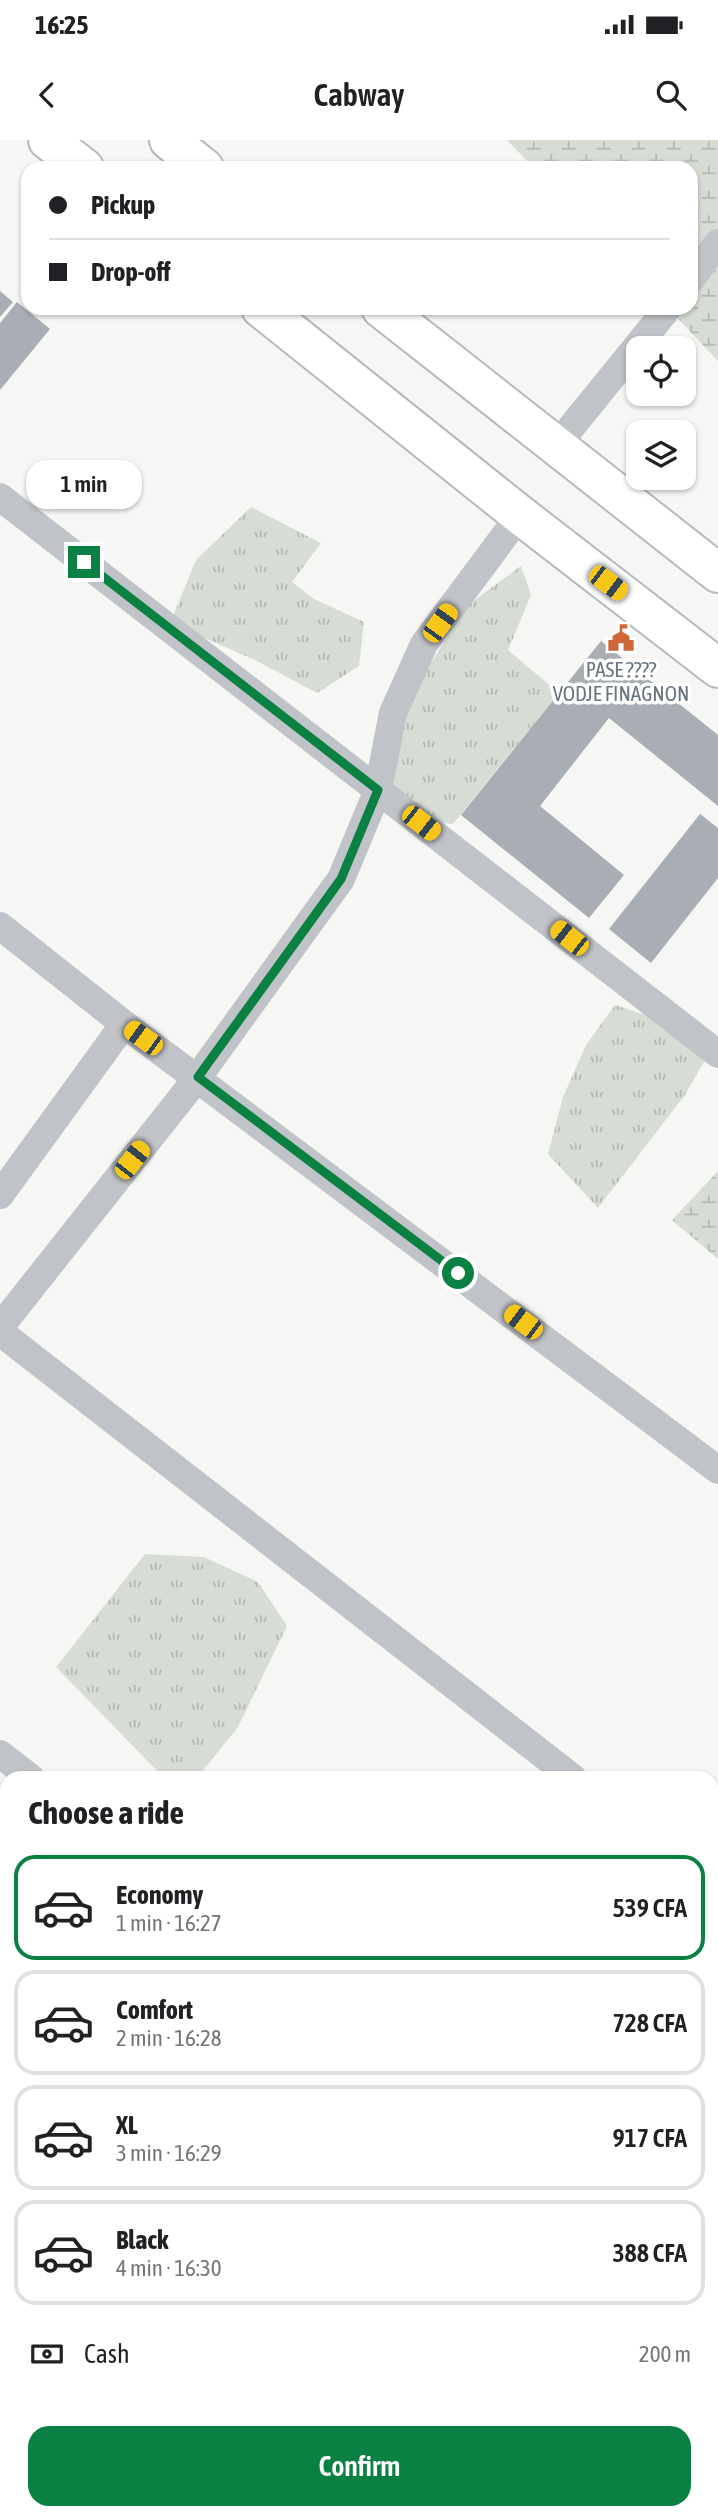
<!DOCTYPE html>
<html lang="en">
<head>
<meta charset="utf-8">
<style>
  body { margin:0; font-family:"Asap Condensed",sans-serif; background:#f6f6f6; color:#202124; height:100vh; display:flex; flex-direction:column; font-size:26px; white-space:nowrap }
  * { box-sizing:border-box; margin:0 }
  p { font-size:23px; color:#757577 }
  .icon { flex:none; width:38px; height:38px; fill:none; stroke:currentColor; stroke-width:2; stroke-linecap:round; stroke-linejoin:round }
  .map { position:relative; flex:1; overflow:hidden }
  .sheet { position:absolute; left:0px; top:1631px; width:719px; height:749px; display:flex; flex-direction:column; background:#fff; border-radius:21px 21px 0 0; box-shadow:0 2px 5px #0004 }
  .sheet>* { flex:none }
  .top-card { position:absolute; left:21px; top:21px; width:677px; height:154px; border-radius:21px; box-shadow:0 2px 5px #0004; display:grid; align-content:center; height:154px; padding:0 28px; background:#fff }
  .buttons { position:absolute; left:626px; top:196px; display:grid; gap:14px }
  .buttons a { display:grid; place-items:center; width:70px; height:70px; border-radius:14px; background:#fff; box-shadow:0 2px 5px #0004; font-size:35px }
  .end { position:absolute; width:32px; height:32px; margin:-16px; border:9px solid #0b8043; background:#fff; box-shadow:0 0 0 4px #fff }
  .from { border-radius:50% }
  .bubble { position:absolute; height:49px; border-radius:21px; background:#fff; box-shadow:0 2px 5px #0004; font-size:23px; font-weight:600; line-height:49px; text-align:center }
  .car { position:absolute; width:21px; height:42px; margin:-21px -10px; border-radius:9px; box-shadow:0 0 5px 2px #0007; background:linear-gradient(#f5c518 24%,#345 0 40%,#f5c518 0 76%,#345 0 86%,#f5c518 0) }
  .top-card b { display:flex; align-items:center; gap:24px; height:66px; font-size:26px }
  .top-card b+b { border-top:2px solid #e0e0e0 }
  .top-card i { width:18px; height:18px; background:#202124 }
  ul { padding:0; list-style:none }
  li { display:flex; align-items:center; gap:21px; height:105px; margin:0 14px 10px; padding:0 14px; border:4px solid #e0e0e0; border-radius:21px }
  li div { flex:1 }
  li b { display:block; font-size:26px }
  li em { font-style:normal; font-weight:600 }
  li.selected { border-color:#0b8043 }
  li>.icon { width:63px; height:63px; stroke-width:1.5 }
  h2 { padding:0 28px; font-size:32px; line-height:84px }
  .pay { display:flex; align-items:center; gap:18px; height:77px; padding:0 28px; font-size:26px }
  .pay p { margin-inline-start:auto }
  .cta { display:flex; gap:14px; margin-top:auto; padding:14px 28px }
  .cta a { flex:1; height:80px; border-radius:21px; background:#0b8043; color:#fff; font-size:28px; font-weight:600; line-height:80px; text-align:center }
  .status { display:flex; justify-content:space-between; align-items:center; height:49px; padding:0 35px; background:#fff; direction:ltr }
  .status svg { height:19px; fill:currentColor }
  header { display:flex; justify-content:space-between; align-items:center; height:91px; padding:0 28px; background:#fff; font-size:32px; font-weight:600 }
  .map>svg:first-child { display:block }
  .grass { fill:url(#grass-tufts) }
  .wetland { fill:url(#wetland-marsh) }
  .building { fill:#a8aeb3 }
  .lines { fill:none; stroke-linecap:round; stroke-linejoin:round }
  .secondary-casing { stroke:#b5b9bd; stroke-width:42 }
  .street { stroke:#c0c3c7; stroke-width:28 }
  .secondary { stroke:#fff; stroke-width:38 }
  .route { stroke:#0b8043; stroke-width:9 }
  .labels { text-anchor:middle; dominant-baseline:central; stroke-width:7; stroke-linejoin:round; paint-order:stroke }
  .poi-label { font-size:21px; fill:#697581; stroke:#fff }
</style>
</head>
<body>
<div class="status"><b>16:25</b><svg viewBox="0 0 49 12"><path d="M0 12V9h3v3zM5 12V6h3v6zM10 12V3h3v9zM15 12V0h3v12zM26 1h20v11H26zM47 4h2v5h-2z"/></svg></div>
<header><svg class="icon" aria-label="back" viewBox="0 0 24 24"><path d="M15 5l-7 7 7 7"/></svg>Cabway<svg class="icon" aria-label="search" viewBox="0 0 24 24"><circle cx="10" cy="10" r="6"/><path d="M15 15l6 6"/></svg></header>
<div class="map">
<svg width="718" height="2380" viewBox="0 0 718 2380">
  <defs>
    <pattern id="grass-tufts" width="24" height="20" patternUnits="userSpaceOnUse" patternTransform="scale(1.75)"><rect width="24" height="20" fill="#d7ddd5"/><path d="M3 7l-1-3M5 7V3M7 7l1-3M15 17l-1-3M17 17v-4M19 17l1-3" fill="none" stroke="#b2b8b2"/></pattern>
    <pattern id="wetland-marsh" width="20" height="14" patternUnits="userSpaceOnUse" patternTransform="scale(1.75)"><rect width="20" height="14" fill="#d7ddd5"/><path d="M1 5h8M5 5V1M11 12h8M15 12V8" fill="none" stroke="#b2b8b2"/></pattern>
  </defs>
  <rect width="100%" height="100%" fill="#f6f6f4"/>
  <g class="grass">
    <polygon points="251,367 321,403 292,442 314,459 364,482 359,526 317,553 255,520 170,483 196,420"/>
    <polygon points="521,426 531,455 508,510 559,553 453,684 408,680 383,634 390,586 468,465"/>
    <polygon points="615,865 696,891 705,920 685,955 598,1068 548,1014 563,957 586,905"/>
    <polygon points="145,1414 204,1417 258,1442 287,1486 238,1587 197,1638 164,1638 56,1527"/>
  </g>
  <g class="wetland">
    <polygon points="507,0 718,0 718,221 668,168 691,168 691,28 534,28"/>
    <polygon points="718,1031 718,1119 672,1080"/>
  </g>
  <g class="building">
    <polygon points="0,151 13,162 0,177"/>
    <polygon points="17,162 50,189 0,250 0,183"/>
    <polygon points="601,501 718,595 718,666 609,578 540,666 624,735 589,778 461,675"/>
    <polygon points="700,674 718,688 718,738 651,823 609,789"/>
    <polygon points="712,2195 718,2199 718,2253 712,2248"/>
    <polygon points="718,2340 718,2359 712,2354 712,2347"/>
  </g>
  <g class="lines">
    <defs>
      <g id="secondary">
        <polyline points="48,0 84,28"/>
        <polyline points="169,0 204,28"/>
        <polyline points="261,168 520,375 718,528"/>
        <polyline points="381,168 718,433"/>
      </g>
    </defs>
    <use href="#secondary" class="secondary-casing"/>
    <g class="street">
      <polyline points="691,139 718,103"/>
      <polyline points="556,306 668,168"/>
      <polyline points="0,357 718,914"/>
      <polyline points="0,786 124,884 718,1330"/>
      <polyline points="0,1055 124,884"/>
      <polyline points="0,1187 198,937 341,739 378,650 393,573 424,504 520,375"/>
      <polyline points="0,1192 573,1638"/>
      <polyline points="0,1614 31,1638"/>
      <polyline points="712,1747 718,1751"/>
      <polyline points="0,2029 7,2035"/>
      <polyline points="712,2166 718,2171"/>
      <polyline points="438,2373 447,2380"/>
    </g>
    <use href="#secondary" class="secondary"/>
  </g>
  <g class="lines">
    <polyline class="route" points="84,422 378,650 341,739 198,937 458,1133"/>
  </g>
  <defs>
    <symbol id="civic-bare" viewBox="-9 -9 18 18"><path d="M-.6-6.5H3V-4.5H.6V-3L4-1V1h2V6H-6V1h2V-1L-.6-3ZM-1.2 2.5V6h2.4V2.5Z" fill="#cf673b" stroke="#fff" stroke-width="2.5" paint-order="stroke"/></symbol>
  </defs>
  <g fill-rule="evenodd">
    <use href="#civic-bare" x="602" y="479" width="38" height="38"/>
  </g>
  <g class="labels">
    <g class="poi-label">
      <text x="621" y="529">PASE ????<tspan x="621" dy="24">VODJE FINAGNON</tspan></text>
    </g>
  </g>
</svg>
<div class="buttons">
<a><svg class="icon" aria-label="locate" viewBox="0 0 24 24"><circle cx="12" cy="12" r="6"/><path d="M12 2v4M12 18v4M2 12h4M18 12h4"/></svg></a>
<a><svg class="icon" aria-label="layers" viewBox="0 0 24 24"><path d="M12 4l9 5-9 5-9-5zM3 14l9 5 9-5"/></svg></a>
</div>
<i class="end from" style="left:458px;top:1133px"></i>
<i class="end" style="left:84px;top:422px"></i>
<div class="bubble" style="left:26px;top:320px;width:116px">1 min</div>
<i class="car" style="left:608px;top:443px;rotate:127deg"></i>
<i class="car" style="left:440px;top:483px;rotate:36deg"></i>
<i class="car" style="left:421px;top:683px;rotate:128deg"></i>
<i class="car" style="left:569px;top:798px;rotate:308deg"></i>
<i class="car" style="left:143px;top:898px;rotate:306deg"></i>
<i class="car" style="left:132px;top:1020px;rotate:38deg"></i>
<i class="car" style="left:523px;top:1182px;rotate:307deg"></i>
<div class="top-card">
<b><i class="from"></i>Pickup</b>
<b><i></i>Drop-off</b>
</div>
<section class="sheet">
<h2>Choose a ride</h2>
<ul>
<li class="selected"><svg class="icon" aria-label="car" viewBox="0 0 24 24"><path d="M5 17H2v-5l4-1 3-4h7l3 4 3 1v5h-3M9 17h6M6 11h13"/><circle cx="7" cy="17" r="2"/><circle cx="17" cy="17" r="2"/></svg><div><b>Economy</b><p>1 min · 16:27</p></div><em>539 CFA</em></li>
<li><svg class="icon" aria-label="car" viewBox="0 0 24 24"><path d="M5 17H2v-5l4-1 3-4h7l3 4 3 1v5h-3M9 17h6M6 11h13"/><circle cx="7" cy="17" r="2"/><circle cx="17" cy="17" r="2"/></svg><div><b>Comfort</b><p>2 min · 16:28</p></div><em>728 CFA</em></li>
<li><svg class="icon" aria-label="car" viewBox="0 0 24 24"><path d="M5 17H2v-5l4-1 3-4h7l3 4 3 1v5h-3M9 17h6M6 11h13"/><circle cx="7" cy="17" r="2"/><circle cx="17" cy="17" r="2"/></svg><div><b>XL</b><p>3 min · 16:29</p></div><em>917 CFA</em></li>
<li><svg class="icon" aria-label="car" viewBox="0 0 24 24"><path d="M5 17H2v-5l4-1 3-4h7l3 4 3 1v5h-3M9 17h6M6 11h13"/><circle cx="7" cy="17" r="2"/><circle cx="17" cy="17" r="2"/></svg><div><b>Black</b><p>4 min · 16:30</p></div><em>388 CFA</em></li>
</ul>
<div class="pay"><svg class="icon" aria-label="cash" viewBox="0 0 24 24"><path d="M3 7h18v10H3z"/><circle cx="12" cy="12" r="2"/></svg>Cash<p>200 m</p></div>
<div class="cta"><a>Confirm</a></div>
</section>
</div>
</body>
</html>
